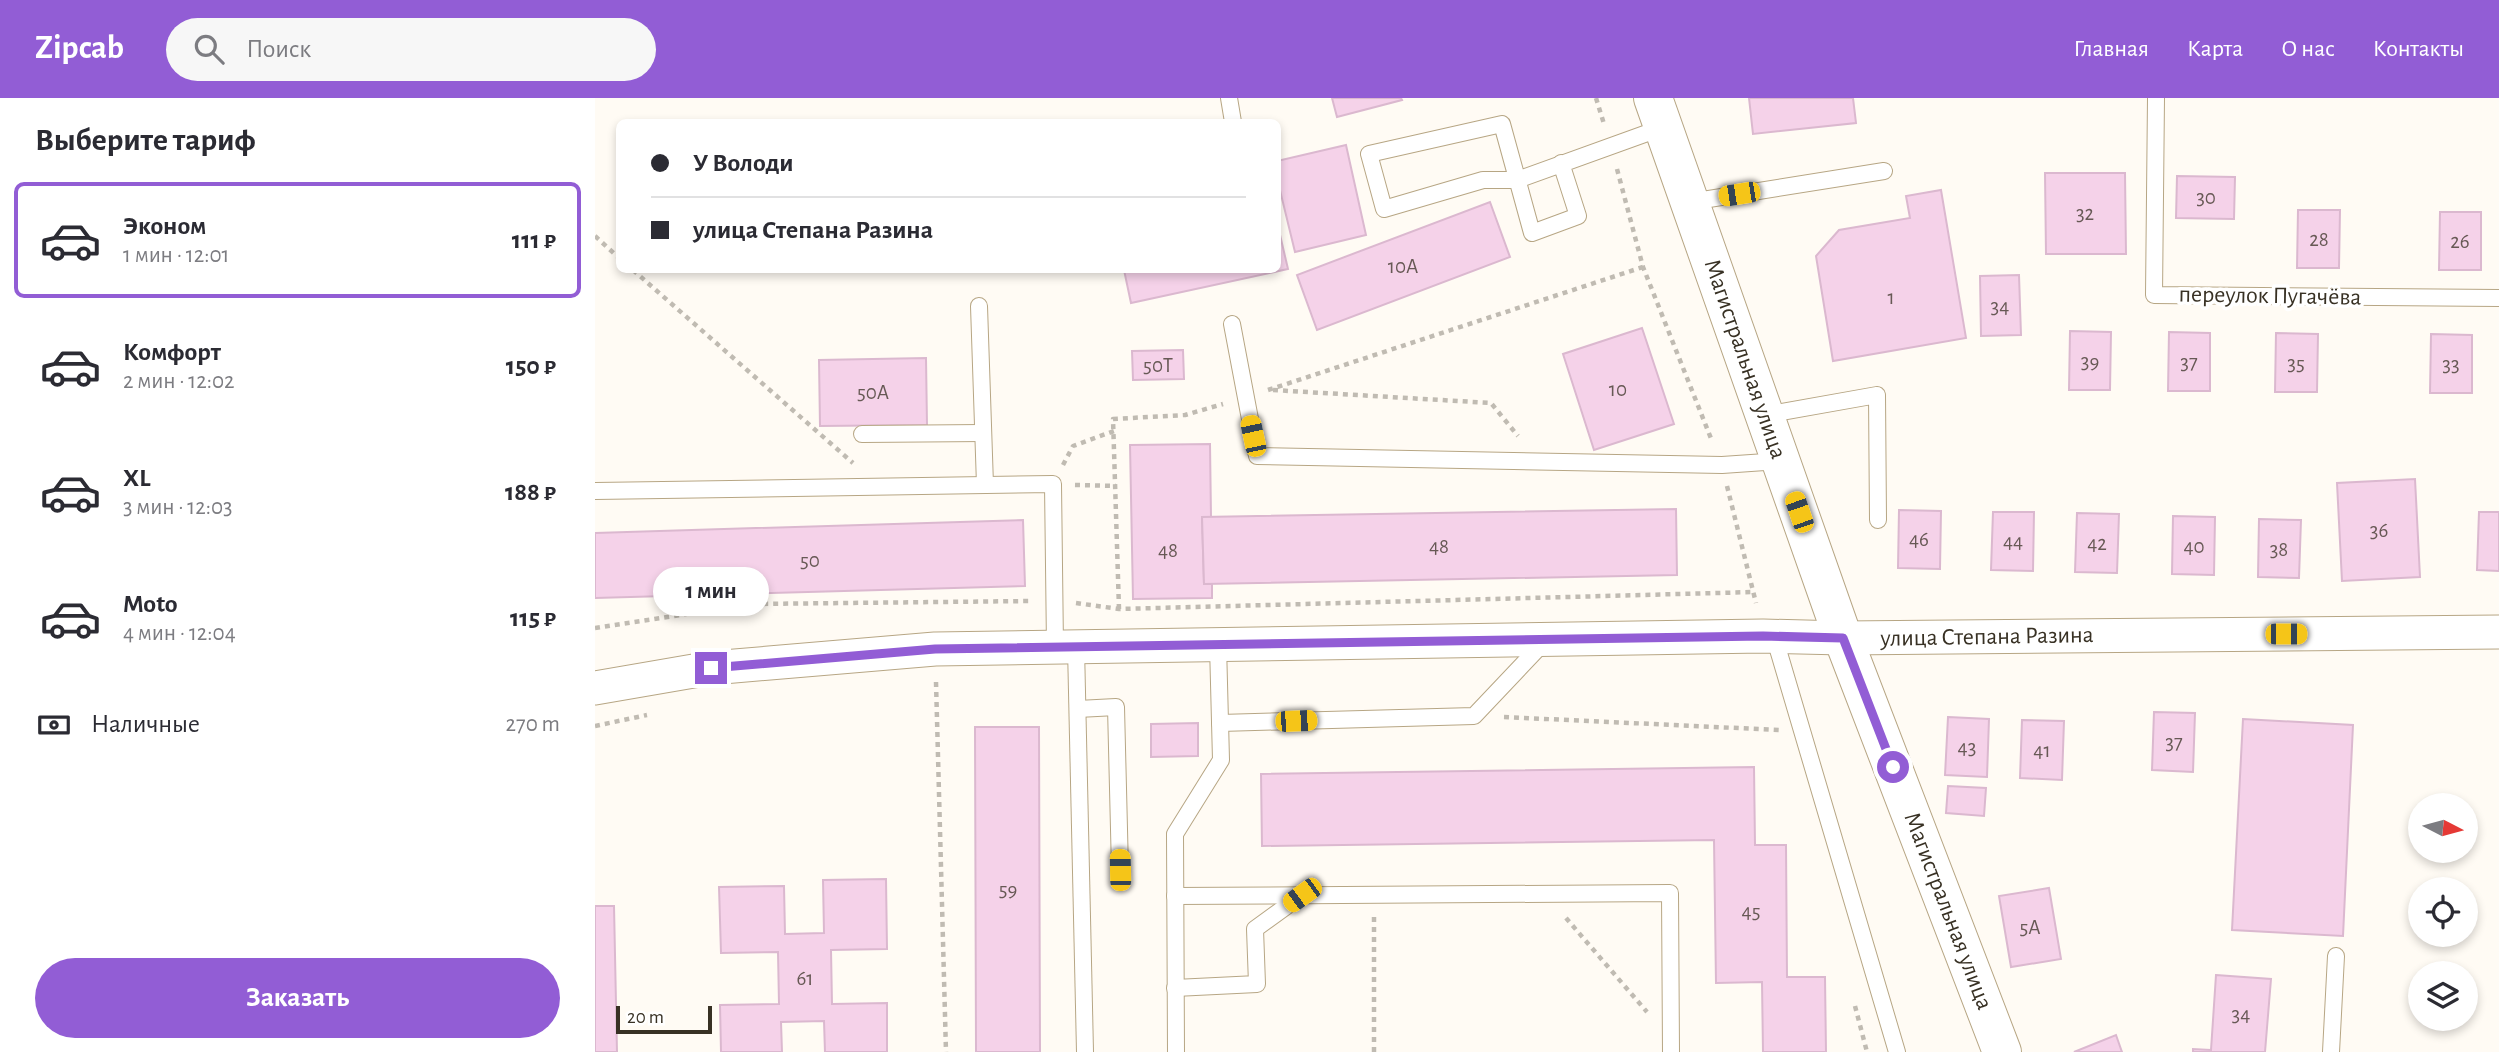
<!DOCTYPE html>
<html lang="ru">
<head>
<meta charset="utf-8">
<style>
  body { margin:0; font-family:"Alegreya Sans",sans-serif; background:#f7f7f7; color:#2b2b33; height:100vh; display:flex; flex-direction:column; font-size:26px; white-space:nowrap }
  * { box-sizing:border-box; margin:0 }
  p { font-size:23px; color:#7c7c81 }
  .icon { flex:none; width:38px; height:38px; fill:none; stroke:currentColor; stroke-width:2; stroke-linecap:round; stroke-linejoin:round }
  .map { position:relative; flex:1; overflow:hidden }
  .panel { display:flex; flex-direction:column; background:#fff; width:595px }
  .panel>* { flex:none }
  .hud { position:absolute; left:21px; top:21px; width:665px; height:154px; border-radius:10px; box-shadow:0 4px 10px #0003; display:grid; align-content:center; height:154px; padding:0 35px; background:#fff }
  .needle { width:46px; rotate:96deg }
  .buttons { position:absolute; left:1813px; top:695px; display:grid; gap:14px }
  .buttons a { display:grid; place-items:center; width:70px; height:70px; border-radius:50%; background:#fff; box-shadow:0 4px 10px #0003; font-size:35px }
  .scale { position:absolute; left:21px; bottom:18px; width:96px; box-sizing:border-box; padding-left:7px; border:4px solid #383124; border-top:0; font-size:19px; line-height:24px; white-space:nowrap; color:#383124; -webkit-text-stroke:5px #fff; paint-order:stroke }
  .end { position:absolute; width:32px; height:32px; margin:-16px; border:9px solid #925dd5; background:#fff; box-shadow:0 0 0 4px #fff }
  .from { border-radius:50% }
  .bubble { position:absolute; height:49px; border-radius:24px; background:#fff; box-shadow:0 4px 10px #0003; font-size:23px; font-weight:600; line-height:49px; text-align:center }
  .car { position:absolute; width:21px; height:42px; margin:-21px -10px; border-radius:9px; box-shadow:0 0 5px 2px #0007; background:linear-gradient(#f5c518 24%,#345 0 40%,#f5c518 0 76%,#345 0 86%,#f5c518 0) }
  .hud b { display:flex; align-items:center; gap:24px; height:66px; font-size:26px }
  .hud b+b { border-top:2px solid #e1e1e2 }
  .hud i { width:18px; height:18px; background:#2b2b33 }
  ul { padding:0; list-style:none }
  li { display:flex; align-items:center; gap:21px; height:116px; margin:0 14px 10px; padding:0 21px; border:4px solid transparent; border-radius:10px }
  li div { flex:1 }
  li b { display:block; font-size:26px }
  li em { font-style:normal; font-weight:600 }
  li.selected { border-color:#925dd5 }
  li>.icon { width:63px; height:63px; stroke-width:1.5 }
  h2 { padding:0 35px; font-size:32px; line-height:84px }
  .pay { display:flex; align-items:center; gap:18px; height:77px; padding:0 35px; font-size:26px }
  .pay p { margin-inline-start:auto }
  .action { display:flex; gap:14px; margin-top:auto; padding:14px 35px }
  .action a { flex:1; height:80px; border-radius:42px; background:#925dd5; color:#fff; font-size:28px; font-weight:600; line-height:80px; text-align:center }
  header { display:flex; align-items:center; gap:42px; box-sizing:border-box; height:98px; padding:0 35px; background:#925dd5; color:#fff }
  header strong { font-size:33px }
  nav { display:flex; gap:38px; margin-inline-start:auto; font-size:24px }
  .search { width:490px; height:63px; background:#f7f7f7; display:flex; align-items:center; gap:18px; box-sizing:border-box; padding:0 24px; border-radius:38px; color:#7c7c81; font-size:26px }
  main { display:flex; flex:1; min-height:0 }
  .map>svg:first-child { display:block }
  .building { fill:#f5d2e9; stroke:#dbb8cf; stroke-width:2 }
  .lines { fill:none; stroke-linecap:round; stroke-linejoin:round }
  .lane-casing { stroke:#b7a684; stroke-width:18 }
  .street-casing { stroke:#b7a684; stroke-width:35 }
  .secondary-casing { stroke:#b7a684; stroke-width:40 }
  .path { stroke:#c0bbb2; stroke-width:4.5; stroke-dasharray:5 5; stroke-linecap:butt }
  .lane { stroke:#fff; stroke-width:16 }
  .street { stroke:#fff; stroke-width:33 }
  .secondary { stroke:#fff; stroke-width:38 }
  .route { stroke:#925dd5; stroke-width:9 }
  .labels { text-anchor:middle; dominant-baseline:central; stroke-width:7; stroke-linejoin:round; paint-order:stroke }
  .number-label { font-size:21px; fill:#675955 }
  .street-label { font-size:24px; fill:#383124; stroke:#fff }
</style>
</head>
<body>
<header>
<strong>Zipcab</strong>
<div class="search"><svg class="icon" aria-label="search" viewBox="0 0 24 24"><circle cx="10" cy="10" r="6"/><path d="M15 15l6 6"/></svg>Поиск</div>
<nav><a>Главная</a><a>Карта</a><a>О нас</a><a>Контакты</a></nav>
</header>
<main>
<section class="panel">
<h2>Выберите тариф</h2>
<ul>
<li class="selected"><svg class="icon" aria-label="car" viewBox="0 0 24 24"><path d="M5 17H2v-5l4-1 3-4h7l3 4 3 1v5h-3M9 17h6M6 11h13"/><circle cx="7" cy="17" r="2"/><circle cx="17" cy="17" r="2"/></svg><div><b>Эконом</b><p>1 мин · 12:01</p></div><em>111 ₽</em></li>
<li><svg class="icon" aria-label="car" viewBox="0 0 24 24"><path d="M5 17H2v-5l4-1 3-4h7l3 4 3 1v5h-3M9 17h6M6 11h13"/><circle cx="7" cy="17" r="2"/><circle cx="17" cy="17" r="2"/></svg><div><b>Комфорт</b><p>2 мин · 12:02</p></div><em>150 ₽</em></li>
<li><svg class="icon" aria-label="car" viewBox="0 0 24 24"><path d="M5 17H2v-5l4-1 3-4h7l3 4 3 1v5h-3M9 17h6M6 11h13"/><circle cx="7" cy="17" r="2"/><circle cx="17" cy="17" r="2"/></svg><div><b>XL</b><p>3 мин · 12:03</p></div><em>188 ₽</em></li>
<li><svg class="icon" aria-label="car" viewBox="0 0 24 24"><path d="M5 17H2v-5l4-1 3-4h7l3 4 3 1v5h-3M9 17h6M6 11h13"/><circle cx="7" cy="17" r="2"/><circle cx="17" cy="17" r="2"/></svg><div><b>Moto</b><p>4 мин · 12:04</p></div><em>115 ₽</em></li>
</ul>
<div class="pay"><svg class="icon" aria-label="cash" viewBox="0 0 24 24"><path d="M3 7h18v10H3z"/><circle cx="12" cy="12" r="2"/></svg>Наличные<p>270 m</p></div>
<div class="action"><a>Заказать</a></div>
</section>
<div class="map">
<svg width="1904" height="954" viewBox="0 0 1904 954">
  <rect width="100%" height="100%" fill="#fffbf4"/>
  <g class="building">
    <polygon points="737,0 806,0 807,2 742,19"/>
    <polygon points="1154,0 1258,0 1261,25 1158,36"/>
    <polygon points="751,47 771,137 700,154 682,80 682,63"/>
    <polygon points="1450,75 1530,75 1531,156 1451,156"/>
    <polygon points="1582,78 1640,79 1639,121 1581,120"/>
    <polygon points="1346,92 1371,240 1238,263 1221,158 1244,132 1315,120 1311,98"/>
    <polygon points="895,104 915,159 722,232 702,177"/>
    <polygon points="1703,112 1745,112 1744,170 1702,170"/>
    <polygon points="1845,114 1886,114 1886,172 1844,172"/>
    <polygon points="682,124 693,171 536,205 529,172 682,172"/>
    <polygon points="1424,177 1426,237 1386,238 1385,178"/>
    <polygon points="1047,230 1079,326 999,352 968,256"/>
    <polygon points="1475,233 1516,234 1515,292 1474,292"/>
    <polygon points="1574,234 1615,235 1615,293 1573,293"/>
    <polygon points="1681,235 1723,236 1722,294 1680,294"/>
    <polygon points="1836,236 1877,237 1877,295 1835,295"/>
    <polygon points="588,252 589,281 538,282 537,253"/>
    <polygon points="331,260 332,327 225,328 224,262"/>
    <polygon points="615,346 616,419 607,419 609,486 617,486 617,500 538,501 535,347"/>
    <polygon points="1820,381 1825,479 1747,483 1742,385"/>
    <polygon points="1081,411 1082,477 609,486 607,419"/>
    <polygon points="1304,412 1346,413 1345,471 1303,470"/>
    <polygon points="1398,414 1439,414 1438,473 1396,472"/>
    <polygon points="1884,414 1904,414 1904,473 1882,472"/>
    <polygon points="1482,415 1524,416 1522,475 1480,474"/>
    <polygon points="1578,418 1620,419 1619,477 1577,476"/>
    <polygon points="1664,421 1706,422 1704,480 1663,479"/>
    <polygon points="428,422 430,488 0,500 0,435"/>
    <polygon points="1559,614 1600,615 1598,674 1557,672"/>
    <polygon points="1353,619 1394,621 1392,679 1350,677"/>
    <polygon points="1648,621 1758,627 1748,838 1637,832"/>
    <polygon points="1427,622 1469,623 1467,682 1425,680"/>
    <polygon points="603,625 603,658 556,659 556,626"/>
    <polygon points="380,629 444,629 445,954 381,954"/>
    <polygon points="1159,669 1160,747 1191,747 1192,879 1230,879 1231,954 1168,954 1167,884 1121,885 1119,742 667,748 666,676"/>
    <polygon points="1353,688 1391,690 1389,718 1351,715"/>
    <polygon points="291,781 292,851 236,852 237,906 292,905 292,954 230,954 229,923 186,924 187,954 126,954 125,907 184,906 183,854 126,855 124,789 189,788 190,836 229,835 228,782"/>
    <polygon points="1454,790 1466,861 1416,869 1404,798"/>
    <polygon points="0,808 19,808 22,954 0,954"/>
    <polygon points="1621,877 1676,881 1670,954 1598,954 1598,951 1616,952"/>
    <polygon points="1521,937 1527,954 1479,954"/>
  </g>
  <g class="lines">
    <defs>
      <g id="lane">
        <polyline points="634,0 638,24"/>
        <polyline points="1561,0 1559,197 1904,200"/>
        <polyline points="966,65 983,118 937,135 907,26 774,56 789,111 888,82 922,82 1069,29"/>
        <polyline points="1095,104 1289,73"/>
        <polyline points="384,208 390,387"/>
        <polyline points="637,226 662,358 1127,367 1186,363"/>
        <polyline points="1170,317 1282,297 1283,422"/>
        <polyline points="267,336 388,335"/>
        <polyline points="0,393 458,386 460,549"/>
        <polyline points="1179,538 1302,954"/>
        <polyline points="481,549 490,954"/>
        <polyline points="483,611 521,609 525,772"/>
        <polyline points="625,625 879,618 950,543"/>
        <polyline points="580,798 1075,795 1076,954"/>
        <polyline points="580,890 662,886 660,831 707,797"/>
        <polyline points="581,954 580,736 626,662 623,547"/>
        <polyline points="1736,954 1741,858"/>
      </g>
      <polyline id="street" points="0,590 116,570 340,551 1168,538 1248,540 1904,534"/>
      <polyline id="secondary" points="1058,0 1248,540 1407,954"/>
    </defs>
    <use href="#lane" class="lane-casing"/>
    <use href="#street" class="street-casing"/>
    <use href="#secondary" class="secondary-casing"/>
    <g class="path">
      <polyline points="1001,0 1009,26"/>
      <polyline points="1022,71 1048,169 1117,343"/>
      <polyline points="0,138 24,160"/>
      <polyline points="38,172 258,365"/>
      <polyline points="673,292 1048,169"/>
      <polyline points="678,292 896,305 923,338"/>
      <polyline points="468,367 478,348 519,333"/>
      <polyline points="480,387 521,388"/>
      <polyline points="1132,388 1161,505"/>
      <polyline points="481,505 524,511 1159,494"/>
      <polyline points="524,511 518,321 590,317 628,306"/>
      <polyline points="0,530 157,506 437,503"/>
      <polyline points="341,584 351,954"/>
      <polyline points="909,619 1184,632"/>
      <polyline points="0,628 52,617"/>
      <polyline points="971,820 1052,914"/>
      <polyline points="1260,908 1272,954"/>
      <polyline points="779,954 779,819"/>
    </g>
    <use href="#lane" class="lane"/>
    <use href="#street" class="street"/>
    <use href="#secondary" class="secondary"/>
  </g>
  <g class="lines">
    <polyline class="route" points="116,570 340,551 1168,538 1248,540 1298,669"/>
  </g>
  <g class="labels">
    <g class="number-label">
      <text x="1611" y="99">30</text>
      <text x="1490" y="115">32</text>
      <text x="1724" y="141">28</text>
      <text x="1865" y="143">26</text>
      <text x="808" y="168">10А</text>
      <text x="1296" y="199">1</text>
      <text x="1405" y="208">34</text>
      <text x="1495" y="263">39</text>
      <text x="1594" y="264">37</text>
      <text x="1701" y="265">35</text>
      <text x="1856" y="266">33</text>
      <text x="563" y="267">50Т</text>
      <text x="1023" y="291">10</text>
      <text x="278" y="294">50А</text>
      <text x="1784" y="432">36</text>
      <text x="1324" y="441">46</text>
      <text x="1418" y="443">44</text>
      <text x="1502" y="445">42</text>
      <text x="844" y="448">48</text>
      <text x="1599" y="448">40</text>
      <text x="1684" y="451">38</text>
      <text x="573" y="452">48</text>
      <text x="215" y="462">50</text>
      <text x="1579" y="644">37</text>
      <text x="1372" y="649">43</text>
      <text x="1447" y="652">41</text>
      <text x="413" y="791">59</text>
      <text x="1156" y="813">45</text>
      <text x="1435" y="829">5А</text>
      <text x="210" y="880">61</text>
      <text x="1646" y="916">34</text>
    </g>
    <g class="street-label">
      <text transform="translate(1675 198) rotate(1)">переулок Пугачёва</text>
      <text transform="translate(1150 261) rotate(71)">Магистральная улица</text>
      <text transform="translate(1392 539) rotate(-1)">улица Степана Разина</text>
      <text transform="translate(1353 813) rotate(69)">Магистральная улица</text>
    </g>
  </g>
</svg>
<div class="buttons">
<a><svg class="needle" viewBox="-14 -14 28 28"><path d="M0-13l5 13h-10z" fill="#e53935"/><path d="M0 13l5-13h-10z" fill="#7c7c81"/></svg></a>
<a><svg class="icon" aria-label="locate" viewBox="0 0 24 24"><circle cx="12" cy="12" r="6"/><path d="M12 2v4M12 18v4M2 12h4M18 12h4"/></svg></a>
<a><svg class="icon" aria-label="layers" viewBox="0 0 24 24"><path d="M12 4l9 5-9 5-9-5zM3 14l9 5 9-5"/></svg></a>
</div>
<div class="scale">20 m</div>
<i class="end from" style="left:1298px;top:669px"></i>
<i class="end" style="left:116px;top:570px"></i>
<div class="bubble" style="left:58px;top:469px;width:116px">1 мин</div>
<i class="car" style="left:1144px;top:96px;rotate:261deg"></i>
<i class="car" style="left:658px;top:338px;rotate:348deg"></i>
<i class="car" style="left:1204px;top:414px;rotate:341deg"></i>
<i class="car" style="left:1691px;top:536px;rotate:90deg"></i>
<i class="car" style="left:701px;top:623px;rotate:88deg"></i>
<i class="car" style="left:525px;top:772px;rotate:359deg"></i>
<i class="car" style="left:707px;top:797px;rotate:234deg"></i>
<div class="hud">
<b><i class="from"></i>У Володи</b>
<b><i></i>улица Степана Разина</b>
</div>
</div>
</main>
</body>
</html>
